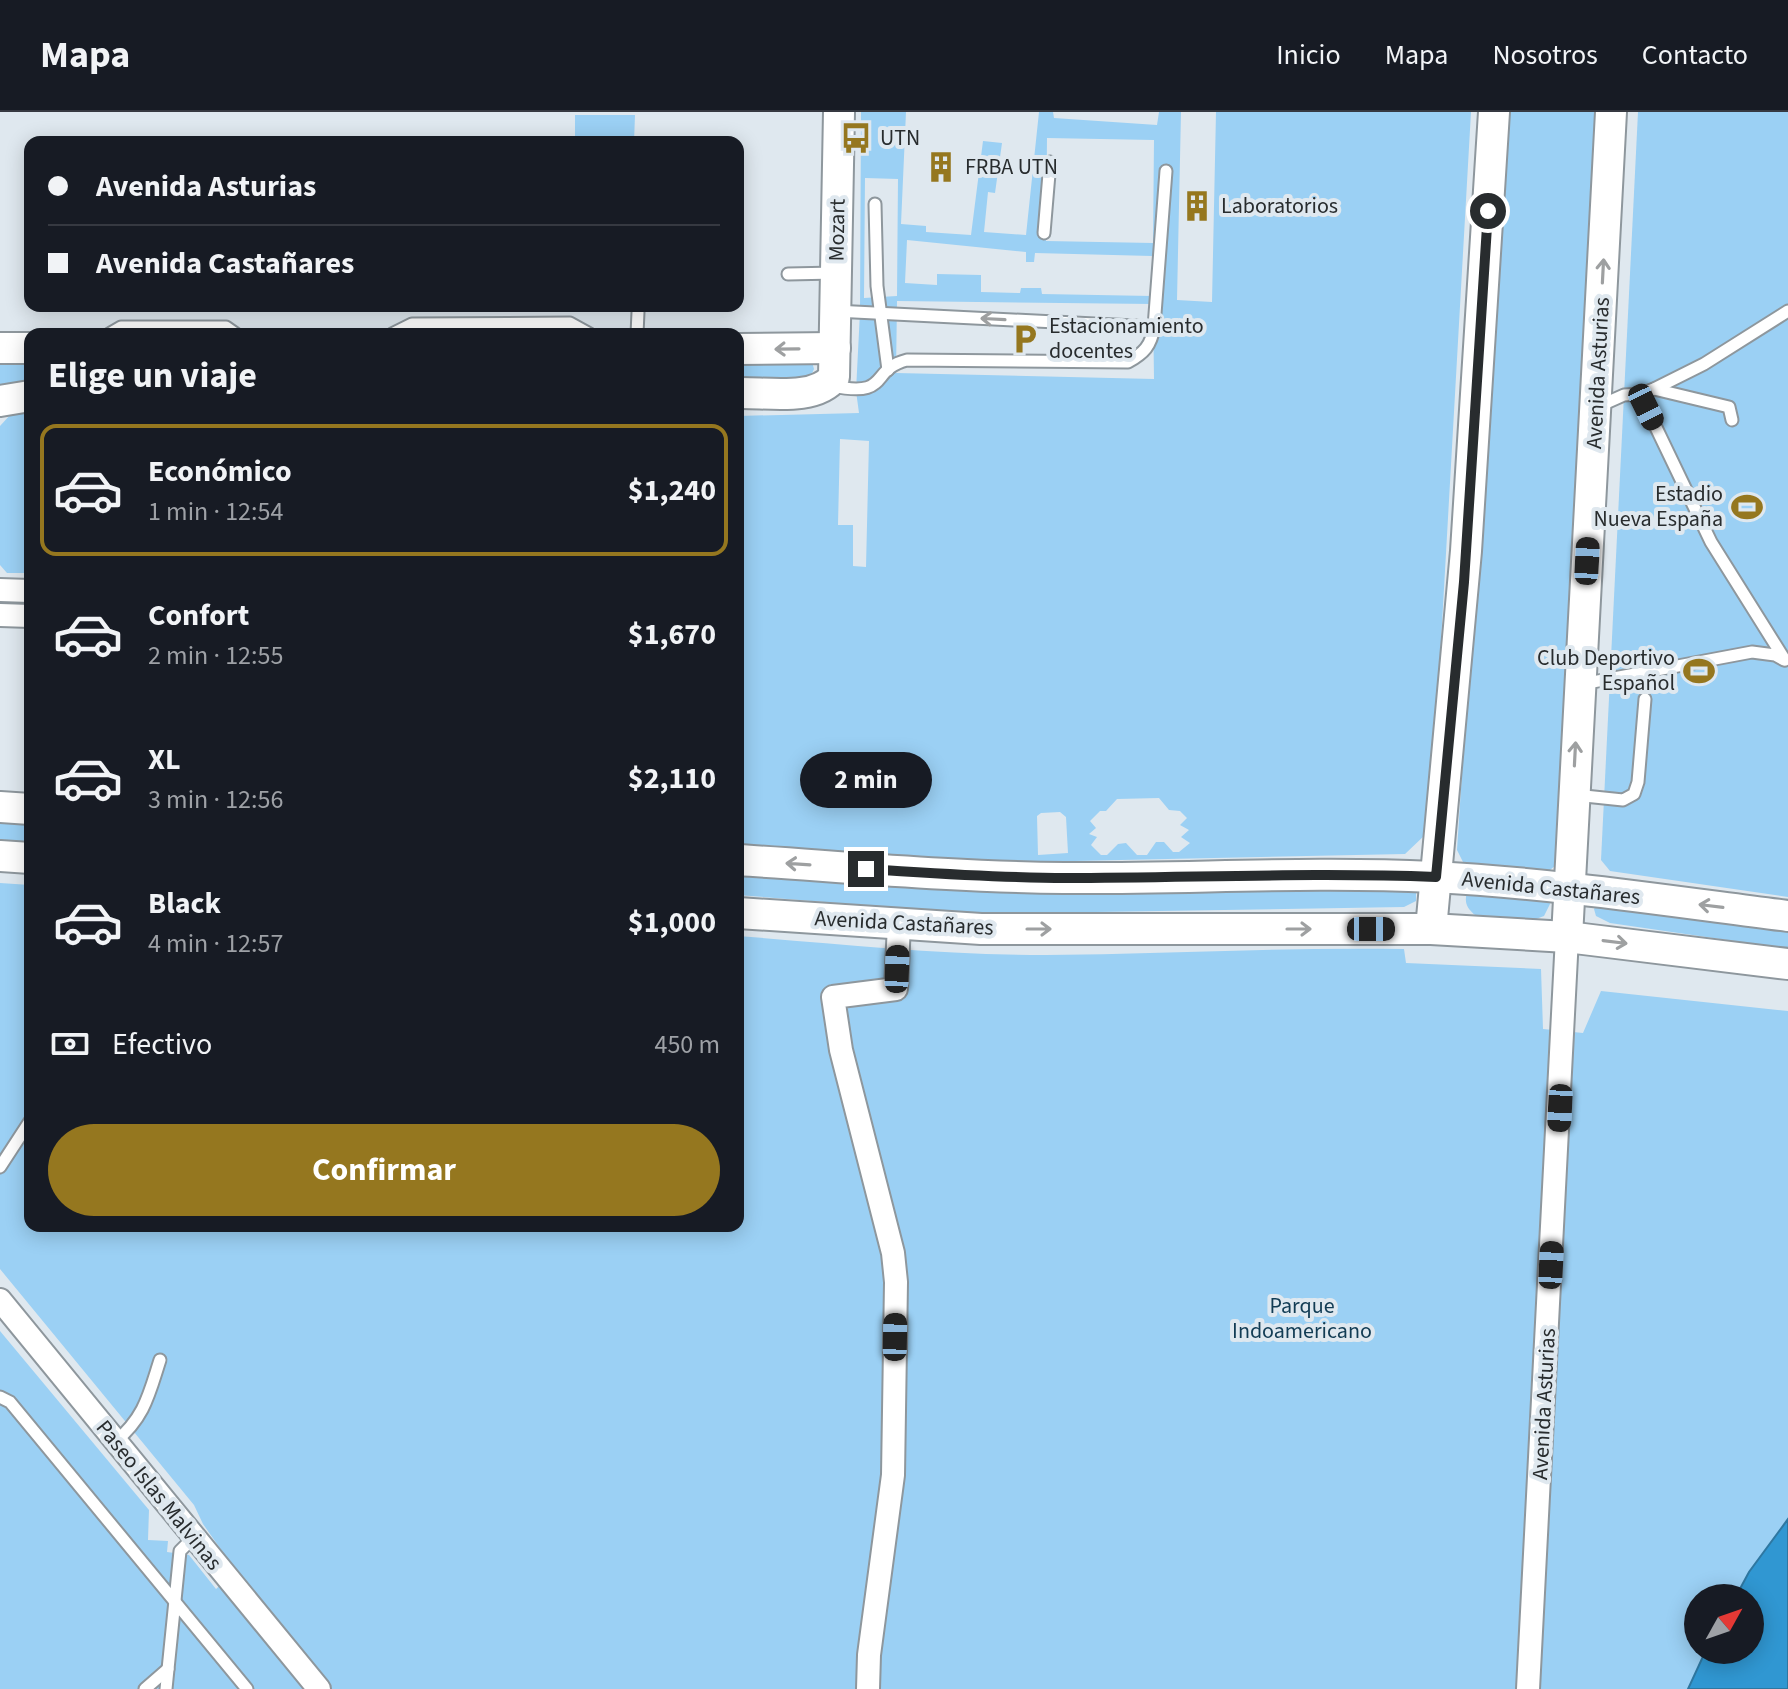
<!DOCTYPE html>
<html lang="es">
<head>
<meta charset="utf-8">
<style>
  body { margin:0; font-family:"Source Sans 3",sans-serif; background:#242831; color:#f1f3f6; height:100vh; display:flex; flex-direction:column; font-size:30px; white-space:nowrap }
  * { box-sizing:border-box; margin:0 }
  p { font-size:26px; color:#9ea1a6 }
  .icon { flex:none; width:44px; height:44px; fill:none; stroke:currentColor; stroke-width:2; stroke-linecap:round; stroke-linejoin:round }
  .map { position:relative; flex:1; overflow:hidden }
  .details { position:absolute; left:24px; top:216px; width:720px; height:904px; display:flex; flex-direction:column; background:#171b24; border-radius:16px; box-shadow:0 4px 20px #0003 }
  .details>* { flex:none }
  .top-card { position:absolute; left:24px; top:24px; width:720px; height:176px; border-radius:16px; box-shadow:0 4px 20px #0003; display:grid; align-content:center; height:176px; padding:0 24px; background:#171b24 }
  .needle { width:52px; rotate:50deg }
  .fabs { position:absolute; left:1684px; top:1472px; display:grid; gap:16px }
  .fabs a { display:grid; place-items:center; width:80px; height:80px; border-radius:50%; background:#171b24; box-shadow:0 4px 20px #0003; font-size:40px }
  .end { position:absolute; width:36px; height:36px; margin:-18px; border:10px solid #282c2e; background:#fff; box-shadow:0 0 0 4px #fff }
  .from { border-radius:50% }
  .bubble { position:absolute; height:56px; border-radius:28px; background:#171b24; box-shadow:0 4px 20px #0003; font-size:26px; font-weight:700; line-height:56px; text-align:center }
  .car { position:absolute; width:24px; height:48px; margin:-24px -12px; border-radius:10px; box-shadow:0 0 6px 2px #0007; background:linear-gradient(#222 24%,#8ab4d8 0 40%,#222 0 76%,#8ab4d8 0 86%,#222 0) }
  .top-card b { display:flex; align-items:center; gap:28px; height:76px; font-size:30px }
  .top-card b+b { border-top:2px solid #363941 }
  .top-card i { width:20px; height:20px; background:#f1f3f6 }
  ul { padding:0; list-style:none }
  li { display:flex; align-items:center; gap:24px; height:132px; margin:0 16px 12px; padding:0 8px; border:4px solid transparent; border-radius:16px }
  li div { flex:1 }
  li b { display:block; font-size:30px }
  li em { font-style:normal; font-weight:700 }
  li.active { border-color:#95771f }
  li>.icon { width:72px; height:72px; stroke-width:1.5 }
  h2 { padding:0 24px; font-size:36px; line-height:96px }
  .pay { display:flex; align-items:center; gap:20px; height:88px; padding:0 24px; font-size:30px }
  .pay p { margin-inline-start:auto }
  .primary-button { display:flex; gap:16px; margin-top:auto; padding:16px 24px }
  .primary-button a { flex:1; height:92px; border-radius:48px; background:#95771f; color:#fff; font-size:32px; font-weight:700; line-height:92px; text-align:center }
  header { display:flex; align-items:center; gap:48px; box-sizing:border-box; height:112px; padding:0 40px; background:#171b24; border-bottom:2px solid #363941 }
  header strong { font-size:38px }
  nav { display:flex; gap:44px; margin-inline-start:auto; font-size:28px }
  .map>svg:first-child { display:block }
  .green { fill:#9bd0f4; fill-rule:evenodd }
  .water { fill:#3097d2; stroke:#2e77a1; stroke-width:2 }
  .lines { fill:none; stroke-linecap:round; stroke-linejoin:round }
  .lane-casing { stroke:#8e979d; stroke-width:15 }
  .street-casing { stroke:#8e979d; stroke-width:26 }
  .secondary-casing { stroke:#8e979d; stroke-width:34 }
  .lane { stroke:#fff; stroke-width:11 }
  .street { stroke:#fff; stroke-width:22 }
  .secondary { stroke:#fff; stroke-width:30 }
  .oneway { stroke:#9ea0a1 }
  .route { stroke:#282c2e; stroke-width:10 }
  .labels { text-anchor:middle; dominant-baseline:central; stroke-width:8; stroke-linejoin:round; paint-order:stroke }
  .poi-label { font-size:22px; fill:#282c2e; stroke:#dfe8ef; text-anchor:start }
  .street-label { font-size:22px; fill:#282c2e; stroke:#dfe8ef }
  .park-label { font-size:22px; fill:#123c54; stroke:#dfe8ef }
</style>
</head>
<body>
<header>
<strong>Mapa</strong>
<nav><a>Inicio</a><a>Mapa</a><a>Nosotros</a><a>Contacto</a></nav>
</header>
<div class="map">
<svg width="1788" height="1577" viewBox="0 0 1788 1577">
  <rect width="100%" height="100%" fill="#dfe8ef"/>
  <g class="green">
    <path d="M861,0h45l-5,112 25,2v6l45,3 12,-94 19,2 -7,50 -7,-1 -4,40 42,3 13,-123h14l1,6 103,7 2,-13h22l-4,188 35,2 4,-190h255l-37,653 -9,70 -20,19 -377,8 -172,-3 -118,-16v-427l121,-3 -3,-22 4,-79zM1047,26l107,2 -1,103 -107,-2zM865,66l33,1 -1,117 -33,2zM907,128l119,12v10h8l1,-9 117,3v40l-110,-2 -1,-6h-20l-1,5 -39,-1v-17l-44,-1v11l-32,-2zM897,189l256,3 1,75 -258,-6zM840,327l29,2 -3,126 -13,-1v-41h-15zM1159,686l10,12 11,1 7,7 -7,7 9,5 -8,7 9,6 -11,9h-6l-9,-10h-8l-9,13h-10l-11,-12 -8,1 -11,11h-6l-10,-10 6,-8 -8,-3 7,-6 -6,-7 10,-10h6l11,-12zM1060,700l6,5 2,36 -30,2 -1,-39 4,-3z"/>
    <polygon points="1505,0 1596,0 1556,753 1550,758 1541,759 1473,756 1464,752 1457,738"/>
    <polygon points="1638,0 1788,0 1788,785 1610,759 1601,748"/>
    <polygon points="575,3 635,3 634,30 575,30"/>
    <polygon points="30,243 30,271 0,276 0,247"/>
    <polygon points="738,244 812,250 814,257 808,270 738,272"/>
    <polygon points="30,301 30,461 7,461 0,453 0,314 11,302"/>
    <polygon points="0,701 30,703 30,733 0,731"/>
    <polygon points="738,756 1416,775 1416,789 1404,795 974,802 738,783"/>
    <path d="M0,771l30,2v341h708v-290c102,8 205,19 308,19 120,-1 238,-8 358,-6l2,14 135,6 2,60 40,4 18,-42 187,20v508l-4,4 4,83v83h-1788v-358l149,179 -1,30 20,1 -1,11 22,3 27,34 20,-18 -33,-47 -9,-19 -194,-236zM1698,1486h52v52h-52z"/>
    <path d="M1467,780l81,7 2,5 -6,12 -8,3 -61,-4c-8,-7 -11,-12 -8,-23z"/>
    <polygon points="1598,790 1788,811 1788,837 1610,811 1596,804 1594,797"/>
  </g>
  <polygon class="water" points="1788,1407 1788,1577 1688,1577 1706,1538 1750,1538 1750,1486 1735,1486 1749,1460"/>
  <g class="lines">
    <defs>
      <g id="lane">
        <polyline points="875,92 877,174 888,258"/>
        <polyline points="1044,121 1050,50"/>
        <polyline points="788,162 835,161"/>
        <polyline points="835,199 1154,215"/>
        <polyline points="109,222 121,215 226,215 236,222"/>
        <polyline points="392,222 412,212 570,211 590,222"/>
        <polyline points="637,222 638,200"/>
        <path d="M832,274c60,12 36,-16 75,-26l221,2c16,-9 23,-16 26,-35l12,-156"/>
        <polyline points="1654,277 1729,295 1732,308"/>
        <polyline points="1640,282 1711,430 1785,548"/>
        <polyline points="1597,295 1624,283 1640,282 1654,277 1704,252 1788,199"/>
        <polyline points="1582,572 1752,540 1775,543 1784,548"/>
        <polyline points="1575,683 1623,688 1634,682 1638,670 1645,587"/>
        <polyline points="0,1055 30,1009"/>
        <polyline points="0,1285 10,1290 247,1577"/>
        <path d="M115,1330c30,-25 34,-48 45,-82"/>
        <polyline points="145,1577 168,1557"/>
        <polyline points="166,1577 180,1439 193,1426"/>
      </g>
      <g id="street">
        <polyline points="0,478 30,479"/>
        <polyline points="0,503 30,504"/>
        <polyline points="0,1188 319,1577"/>
        <polyline points="868,1577 869,1543 893,1363 896,1170 893,1141 841,938 833,885 896,877 899,812"/>
        <polyline points="1528,1577 1567,825"/>
      </g>
      <g id="secondary">
        <polyline points="0,236 30,236"/>
        <polyline points="738,237 835,236"/>
        <path d="M738,281c28,-1 77,9 96,-16l5,-265"/>
        <polyline points="0,289 30,284"/>
        <polyline points="0,695 30,697"/>
        <polyline points="0,744 30,746"/>
        <path d="M738,748c109,7 217,17 326,18 123,1 246,-7 369,-1 119,6 237,24 355,39"/>
        <polyline points="738,801 981,817 1431,817 1567,825 1788,852"/>
        <polyline points="1431,817 1466,439 1494,0"/>
        <polyline points="1567,825 1611,0"/>
      </g>
    </defs>
    <use href="#lane" class="lane-casing"/>
    <use href="#street" class="street-casing"/>
    <use href="#secondary" class="secondary-casing"/>
    <use href="#lane" class="lane"/>
    <use href="#street" class="street"/>
    <use href="#secondary" class="secondary"/>
  </g>
  <defs><path id="oneway-shaft" d="M-6 0H5M1.5-3L5.5 0L1.5 3" fill="none" stroke-width="1.6" stroke-linecap="round" stroke-linejoin="round" transform="scale(2)"/></defs>
  <g class="oneway">
    <use href="#oneway-shaft" transform="translate(1603 159) rotate(-87)"/>
    <use href="#oneway-shaft" transform="translate(993 207) rotate(-177)"/>
    <use href="#oneway-shaft" transform="translate(787 237) rotate(179)"/>
    <use href="#oneway-shaft" transform="translate(1575 642) rotate(-87)"/>
    <use href="#oneway-shaft" transform="translate(798 752) rotate(-176)"/>
    <use href="#oneway-shaft" transform="translate(1711 794) rotate(-173)"/>
    <use href="#oneway-shaft" transform="translate(1039 817)"/>
    <use href="#oneway-shaft" transform="translate(1299 817)"/>
    <use href="#oneway-shaft" transform="translate(1615 830) rotate(7)"/>
  </g>
  <g class="lines">
    <path class="route" d="M866,757c67,4 133,9 200,9 123,0 246,-6 370,-1l28,-295 24,-371"/>
  </g>
  <defs>
    <symbol id="bus-bare" viewBox="-9 -9 18 18"><path d="M-5-6H5V4H4V6H2V4H-2V6H-4V4H-5ZM-3.5-4V0h7V-4ZM-3.5 1.2v1.5H-2V1.2ZM2 1.2v1.5H3.5V1.2Z" fill="#95771f" stroke="#dfe8ef" stroke-width="2.5" paint-order="stroke"/></symbol>
    <symbol id="building-bare" viewBox="-9 -9 18 18"><path d="M-4-6H4V6H1V3H-1V6H-4ZM-2.5-4.3h1.7v1.8h-1.7ZM.8-4.3h1.7v1.8H.8ZM-2.5-1h1.7V.8h-1.7ZM.8-1h1.7V.8H.8Z" fill="#95771f" stroke="#dfe8ef" stroke-width="2.5" paint-order="stroke"/></symbol>
    <symbol id="parking-bare" viewBox="-9 -9 18 18"><path d="M-3.5-5.5H1a3.5 3.5 0 0 1 0 7H-1V5.5H-3.5ZM-1-3.4V-.6H.8a1.4 1.4 0 0 0 0-2.8Z" fill="#95771f" stroke="#dfe8ef" stroke-width="2.5" paint-order="stroke"/></symbol>
    <symbol id="stadium-bare" viewBox="-9 -9 18 18"><path d="M0-5a6.5 5 0 1 0 0 10a6.5 5 0 1 0 0-10ZM-3.5-1.8h7v3.6h-7Z" fill="#95771f" stroke="#dfe8ef" stroke-width="2.5" paint-order="stroke"/></symbol>
  </defs>
  <g fill-rule="evenodd">
    <use href="#bus-bare" x="834" y="4" width="44" height="44"/>
    <use href="#building-bare" x="919" y="33" width="44" height="44"/>
    <use href="#building-bare" x="1175" y="72" width="44" height="44"/>
    <use href="#parking-bare" x="1003" y="205" width="44" height="44"/>
    <use href="#stadium-bare" x="1725" y="373" width="44" height="44"/>
    <use href="#stadium-bare" x="1677" y="537" width="44" height="44"/>
  </g>
  <g class="labels">
    <g class="poi-label">
      <text x="880" y="26">UTN</text>
      <text x="965" y="55">FRBA UTN</text>
      <text x="1221" y="94">Laboratorios</text>
      <text x="1049" y="214">Estacionamiento<tspan x="1049" dy="25">docentes</tspan></text>
      <text x="1723" y="382" text-anchor="end">Estadio<tspan x="1723" dy="25">Nueva España</tspan></text>
      <text x="1675" y="546" text-anchor="end">Club Deportivo<tspan x="1675" dy="25">Español</tspan></text>
    </g>
    <g class="street-label">
      <text transform="translate(837 118) rotate(-89)">Mozart</text>
      <text transform="translate(1598 261) rotate(-87)">Avenida Asturias</text>
      <text transform="translate(1551 776) rotate(6)">Avenida Castañares</text>
      <text transform="translate(904 811) rotate(3)">Avenida Castañares</text>
      <text transform="translate(1544 1292) rotate(-87)">Avenida Asturias</text>
      <text transform="translate(159 1383) rotate(51)">Paseo Islas Malvinas</text>
    </g>
    <g class="park-label">
      <text x="1302" y="1194">Parque<tspan x="1302" dy="25">Indoamericano</tspan></text>
    </g>
  </g>
</svg>
<div class="fabs">
<a><svg class="needle" viewBox="-14 -14 28 28"><path d="M0-13l5 13h-10z" fill="#e53935"/><path d="M0 13l5-13h-10z" fill="#9ea1a6"/></svg></a>
</div>
<i class="end from" style="left:1488px;top:99px"></i>
<i class="end" style="left:866px;top:757px"></i>
<div class="bubble" style="left:800px;top:640px;width:132px">2 min</div>
<i class="car" style="left:1646px;top:295px;rotate:154deg"></i>
<i class="car" style="left:1587px;top:449px;rotate:3deg"></i>
<i class="car" style="left:1371px;top:817px;rotate:90deg"></i>
<i class="car" style="left:897px;top:857px;rotate:2deg"></i>
<i class="car" style="left:1560px;top:996px;rotate:183deg"></i>
<i class="car" style="left:1551px;top:1153px;rotate:3deg"></i>
<i class="car" style="left:895px;top:1225px;rotate:1deg"></i>
<div class="top-card">
<b><i class="from"></i>Avenida Asturias</b>
<b><i></i>Avenida Castañares</b>
</div>
<section class="details">
<h2>Elige un viaje</h2>
<ul>
<li class="active"><svg class="icon" aria-label="car" viewBox="0 0 24 24"><path d="M5 17H2v-5l4-1 3-4h7l3 4 3 1v5h-3M9 17h6M6 11h13"/><circle cx="7" cy="17" r="2"/><circle cx="17" cy="17" r="2"/></svg><div><b>Económico</b><p>1 min · 12:54</p></div><em>$1,240</em></li>
<li><svg class="icon" aria-label="car" viewBox="0 0 24 24"><path d="M5 17H2v-5l4-1 3-4h7l3 4 3 1v5h-3M9 17h6M6 11h13"/><circle cx="7" cy="17" r="2"/><circle cx="17" cy="17" r="2"/></svg><div><b>Confort</b><p>2 min · 12:55</p></div><em>$1,670</em></li>
<li><svg class="icon" aria-label="car" viewBox="0 0 24 24"><path d="M5 17H2v-5l4-1 3-4h7l3 4 3 1v5h-3M9 17h6M6 11h13"/><circle cx="7" cy="17" r="2"/><circle cx="17" cy="17" r="2"/></svg><div><b>XL</b><p>3 min · 12:56</p></div><em>$2,110</em></li>
<li><svg class="icon" aria-label="car" viewBox="0 0 24 24"><path d="M5 17H2v-5l4-1 3-4h7l3 4 3 1v5h-3M9 17h6M6 11h13"/><circle cx="7" cy="17" r="2"/><circle cx="17" cy="17" r="2"/></svg><div><b>Black</b><p>4 min · 12:57</p></div><em>$1,000</em></li>
</ul>
<div class="pay"><svg class="icon" aria-label="cash" viewBox="0 0 24 24"><path d="M3 7h18v10H3z"/><circle cx="12" cy="12" r="2"/></svg>Efectivo<p>450 m</p></div>
<div class="primary-button"><a>Confirmar</a></div>
</section>
</div>
</body>
</html>
